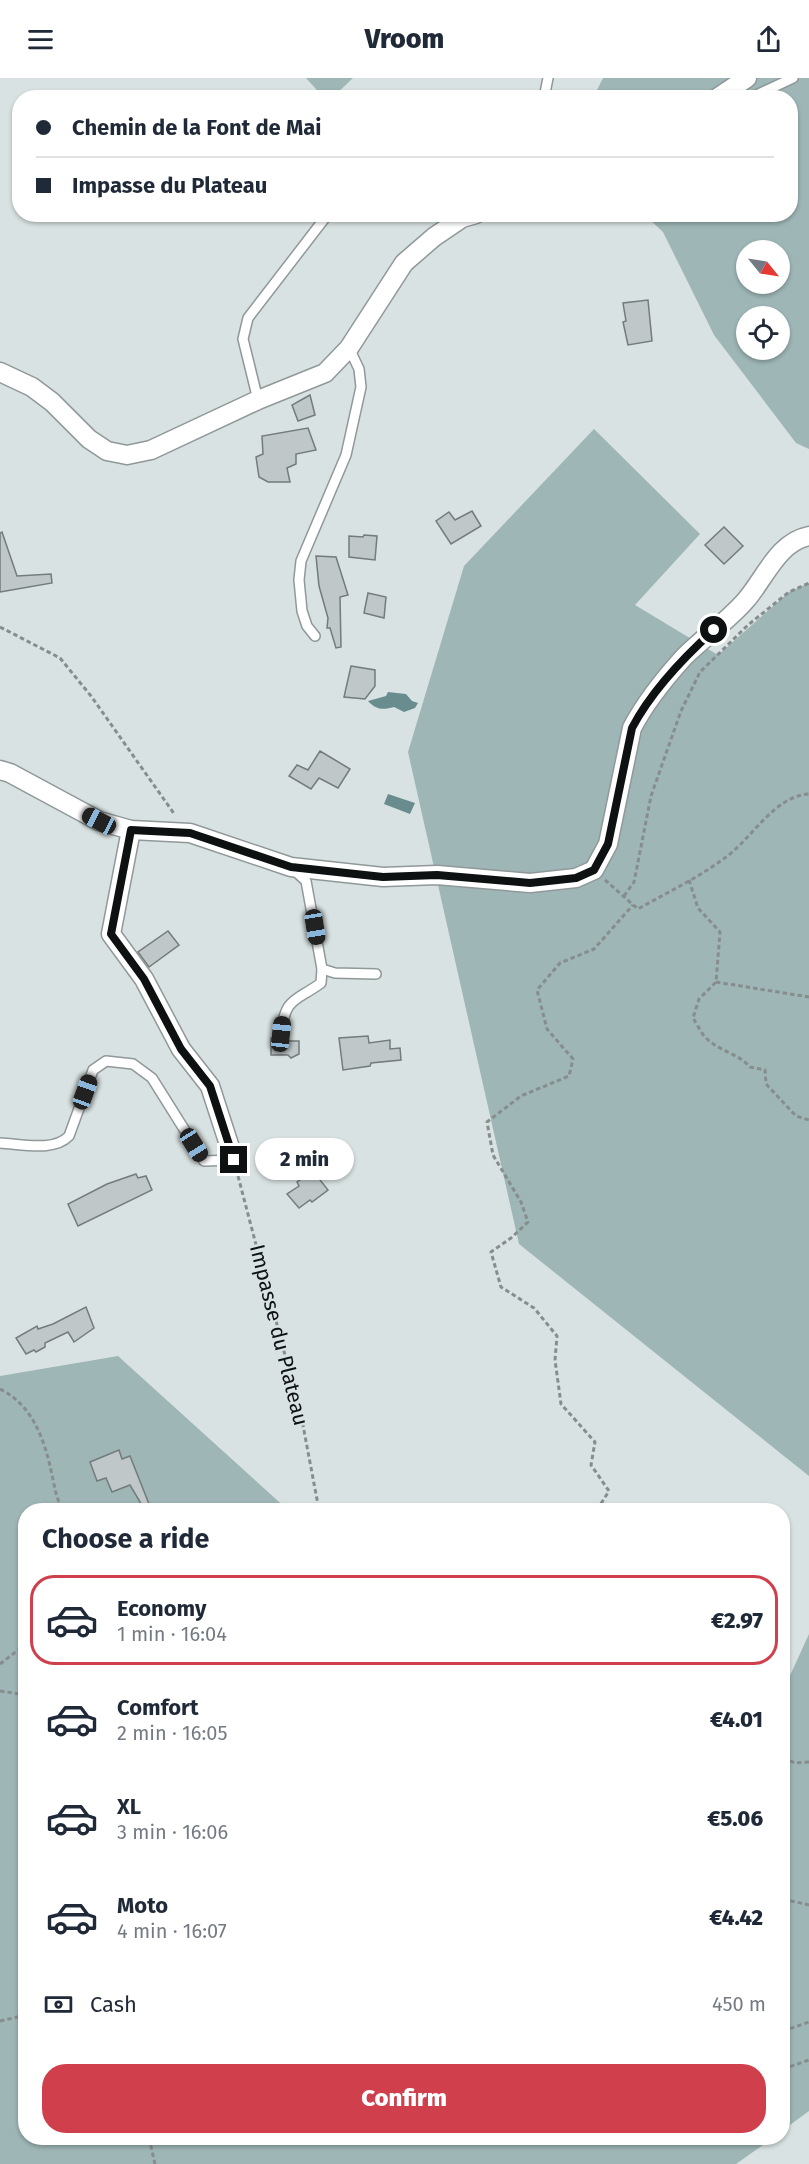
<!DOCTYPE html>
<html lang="en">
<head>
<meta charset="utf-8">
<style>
  body { margin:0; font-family:"Fira Sans",sans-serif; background:#f2f2f3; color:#1f2937; height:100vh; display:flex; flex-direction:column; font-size:22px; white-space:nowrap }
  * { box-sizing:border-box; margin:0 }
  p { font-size:20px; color:#747a83 }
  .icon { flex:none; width:33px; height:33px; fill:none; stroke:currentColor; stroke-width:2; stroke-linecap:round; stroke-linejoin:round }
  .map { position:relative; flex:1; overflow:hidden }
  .sheet { position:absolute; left:18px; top:1425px; width:772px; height:642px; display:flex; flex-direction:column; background:#fff; border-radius:24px; box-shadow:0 2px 4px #0004 }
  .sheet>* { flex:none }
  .top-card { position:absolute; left:12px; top:12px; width:786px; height:132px; border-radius:24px; box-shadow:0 2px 4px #0004; display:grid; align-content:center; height:132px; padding:0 24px; background:#fff }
  .needle { width:39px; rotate:120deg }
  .tools { position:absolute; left:736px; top:162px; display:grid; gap:12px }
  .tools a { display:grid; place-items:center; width:54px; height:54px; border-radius:50%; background:#fff; box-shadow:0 2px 4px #0004; font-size:30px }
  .end { position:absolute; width:27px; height:27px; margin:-14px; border:8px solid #0e1111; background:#fff; box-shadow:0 0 0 3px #fff }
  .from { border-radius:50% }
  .bubble { position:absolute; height:42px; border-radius:21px; background:#fff; box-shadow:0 2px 4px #0004; font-size:20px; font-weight:800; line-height:42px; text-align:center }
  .car { position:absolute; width:18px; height:36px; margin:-18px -9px; border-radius:8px; box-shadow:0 0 4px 2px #0007; background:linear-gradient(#222 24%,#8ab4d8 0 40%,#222 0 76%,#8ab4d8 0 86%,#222 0) }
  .top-card b { display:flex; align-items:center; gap:21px; height:57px; font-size:22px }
  .top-card b+b { border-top:2px solid #e0e1e3 }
  .top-card i { width:15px; height:15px; background:#1f2937 }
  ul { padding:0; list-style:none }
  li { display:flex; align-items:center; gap:18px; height:90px; margin:0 12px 9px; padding:0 12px; border:3px solid transparent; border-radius:24px }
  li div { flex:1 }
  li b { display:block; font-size:22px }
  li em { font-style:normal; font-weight:800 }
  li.active { border-color:#cf3f4c }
  li>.icon { width:54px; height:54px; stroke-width:1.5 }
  h2 { padding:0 24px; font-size:27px; line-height:72px }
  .pay { display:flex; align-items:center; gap:15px; height:66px; padding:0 24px; font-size:22px }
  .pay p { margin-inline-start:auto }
  .primary-button { display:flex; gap:12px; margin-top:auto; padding:12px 24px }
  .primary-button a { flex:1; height:69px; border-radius:24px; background:#cf3f4c; color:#fff; font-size:24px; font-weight:800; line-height:69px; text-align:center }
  header { display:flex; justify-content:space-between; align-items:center; height:78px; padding:0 24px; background:#fff; font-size:27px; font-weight:800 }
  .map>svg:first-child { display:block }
  .green { fill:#9eb6b6; fill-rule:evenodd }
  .water { fill:#698d8f }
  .building { fill:#bfc7c8; stroke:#737b7b; stroke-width:1.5 }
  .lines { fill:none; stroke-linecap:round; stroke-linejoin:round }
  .service-casing { stroke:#909899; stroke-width:12 }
  .minor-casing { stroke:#909899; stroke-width:21 }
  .path { stroke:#878d8d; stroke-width:3; stroke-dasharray:4.5 3; stroke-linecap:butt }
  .service { stroke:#fff; stroke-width:9 }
  .minor { stroke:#fff; stroke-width:18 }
  .route { stroke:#0e1111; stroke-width:8 }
  .labels { text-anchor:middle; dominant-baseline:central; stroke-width:5; stroke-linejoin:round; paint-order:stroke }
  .street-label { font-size:21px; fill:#0e1111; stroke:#d9e2e2 }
</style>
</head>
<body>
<header><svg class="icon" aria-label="menu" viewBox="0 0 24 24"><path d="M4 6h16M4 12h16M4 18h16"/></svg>Vroom<svg class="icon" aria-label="share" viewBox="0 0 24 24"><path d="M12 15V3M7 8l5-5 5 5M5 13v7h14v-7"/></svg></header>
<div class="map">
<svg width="809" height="2086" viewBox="0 0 809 2086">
  <rect width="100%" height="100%" fill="#d9e2e2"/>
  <g class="green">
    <polygon points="306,0 353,0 333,19 324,20"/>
    <path d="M603,0h206v371l-13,-6 -82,-108 -51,-103 -18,-17 145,-1v-116h-197zM747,172h33v34h-33zM747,238h33v34h-33z"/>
    <polygon points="594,351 700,456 635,527 718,577 789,514 809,505 809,1398 519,1166 408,674 464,488"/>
    <polygon points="118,1278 288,1432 26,1432 26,2060 773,2060 736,2086 0,2086 0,1298"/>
    <polygon points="809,1556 809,2033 783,2052 783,1613"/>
  </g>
  <g class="water">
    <path d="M388,614l18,2 6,7 6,2 -3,5 -11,4 -10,-5c-11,3 -18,3 -26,-6l18,-5z"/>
    <polygon points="388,716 415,725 410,736 384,726"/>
  </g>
  <g class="building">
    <polygon points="648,222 652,263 628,267 623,244 626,243 623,225"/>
    <polygon points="310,317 315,337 298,343 292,327"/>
    <polygon points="308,350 316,372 296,376 296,386 287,390 290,404 268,404 259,399 256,379 263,376 262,358"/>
    <polygon points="472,433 481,448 451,466 436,443 449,434 455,442"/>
    <polygon points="724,449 743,468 724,486 705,467"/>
    <polygon points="2,454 17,498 51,496 52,505 0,514 0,455"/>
    <polygon points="364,457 377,458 375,482 349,479 349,458 363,459"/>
    <polygon points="316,478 336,479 348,517 340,519 341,569 336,570 330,550 327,550 328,540 319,508"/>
    <polygon points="368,515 386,519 384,540 364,535"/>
    <polygon points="351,588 375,592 375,608 365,621 344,619"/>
    <polygon points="320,673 350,691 338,710 319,700 311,711 289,698 297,687 308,692"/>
    <polygon points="168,853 179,867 149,889 138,874"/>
    <polygon points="368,958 369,965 390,962 390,971 400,970 401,982 371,985 370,988 343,992 339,960"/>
    <polygon points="275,959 279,963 299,963 299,976 291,980 288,977 271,977 271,960"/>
    <polygon points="313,1093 328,1112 312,1124 310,1122 299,1130 287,1116 299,1108 297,1104"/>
    <polygon points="136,1096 138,1100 146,1098 152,1112 78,1148 68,1126 107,1106"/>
    <polygon points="86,1229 94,1250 74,1264 68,1254 45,1265 45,1269 36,1274 34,1272 26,1276 16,1260 37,1248 38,1251 53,1246"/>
    <polygon points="119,1372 122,1381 130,1378 149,1426 143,1429 130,1407 112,1414 106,1400 97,1403 90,1384"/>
  </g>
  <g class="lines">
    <defs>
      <g id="service">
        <polyline points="544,20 548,0"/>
        <polyline points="750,20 793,0"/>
        <polyline points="258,322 243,261 248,240 328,136"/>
        <polyline points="315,558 307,548 302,533 299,502 301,483 346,377 361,309 359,291 349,270"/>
        <polyline points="295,793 306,803 322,891 335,895 376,896"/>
        <path d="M281,956c4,-37 14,-32 40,-51l1,-14"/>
        <path d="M0,1065c21,1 54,9 69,-7l24,-66 13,-9 27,3 19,14 52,83 30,-1"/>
      </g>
      <g id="minor">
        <polyline points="717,20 747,0"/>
        <polyline points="0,294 32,309 52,324 89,361 107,373 127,377 151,372 258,322 325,295 349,270 404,185 434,159 462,140 476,136"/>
        <path d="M0,692l10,3 89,48 32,9 59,3 101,34 92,10 54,-2 93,8 46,-5 18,-8 14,-26 24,-116c13,-25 33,-50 52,-71 20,-20 44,-36 62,-57 19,-22 32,-58 63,-64"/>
        <polyline points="131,752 111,856 144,901 181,971 210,1008 234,1082"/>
      </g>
    </defs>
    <use href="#service" class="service-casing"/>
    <use href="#minor" class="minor-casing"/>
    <g class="path">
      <polyline points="0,549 60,580 91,618 175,737"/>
      <path d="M605,802l33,29c28,-16 58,-30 84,-49 28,-18 51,-64 87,-66"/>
      <path d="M689,802l9,28 22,24 -4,50 -17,17 -6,19c4,6 8,15 13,20 13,13 33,16 44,29l15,3 1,14 30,32 13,4"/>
      <polyline points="624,818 634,804 651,718 681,633 700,594 748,547 789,514 809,505"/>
      <polyline points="716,904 809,919"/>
      <polyline points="238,1098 302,1342 319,1432"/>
      <path d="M0,1311c33,16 45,52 52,86 3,13 4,25 12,35"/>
      <polyline points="597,1432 609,1413 591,1387 595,1364 561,1326 555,1282 557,1258 534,1230 501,1209 491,1174 511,1160 528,1144 521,1124 493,1077 487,1044 521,1018 569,998 573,981 547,951 537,912 560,885 594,871 633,827"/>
      <polyline points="0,1586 26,1566"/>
      <polyline points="0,1613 26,1617"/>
      <polyline points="783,1680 795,1685 809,1684"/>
      <polyline points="783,1821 809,1827"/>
      <polyline points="0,1943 18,1939 26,1941"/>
      <polyline points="783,1953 809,1944"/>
      <polyline points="783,1991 809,1982"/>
      <polyline points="149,2060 155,2086"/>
    </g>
    <use href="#service" class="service"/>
    <use href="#minor" class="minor"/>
  </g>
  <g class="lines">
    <path class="route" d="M234,1082l-24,-74 -29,-37 -37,-70 -33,-45 20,-104 59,3 101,34 92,10 54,-2 93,8 46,-5 18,-8 14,-26 24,-116c20,-38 51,-70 82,-98"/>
  </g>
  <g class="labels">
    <g class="street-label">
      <text transform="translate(279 1257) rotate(76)">Impasse du Plateau</text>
    </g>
  </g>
</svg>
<div class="tools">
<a><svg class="needle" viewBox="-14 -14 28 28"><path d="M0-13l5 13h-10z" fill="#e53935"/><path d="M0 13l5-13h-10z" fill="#747a83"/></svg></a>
<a><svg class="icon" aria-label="locate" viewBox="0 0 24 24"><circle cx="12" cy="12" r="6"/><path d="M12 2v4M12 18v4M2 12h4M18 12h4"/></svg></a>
</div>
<i class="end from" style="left:714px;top:552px"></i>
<i class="end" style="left:234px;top:1082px"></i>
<div class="bubble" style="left:255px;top:1060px;width:99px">2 min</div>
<i class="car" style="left:99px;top:743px;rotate:298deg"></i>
<i class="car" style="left:315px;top:849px;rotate:171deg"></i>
<i class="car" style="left:281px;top:956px;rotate:6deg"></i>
<i class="car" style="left:85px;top:1014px;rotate:20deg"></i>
<i class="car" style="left:194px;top:1067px;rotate:148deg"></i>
<div class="top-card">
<b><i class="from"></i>Chemin de la Font de Mai</b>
<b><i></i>Impasse du Plateau</b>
</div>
<section class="sheet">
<h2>Choose a ride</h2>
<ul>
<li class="active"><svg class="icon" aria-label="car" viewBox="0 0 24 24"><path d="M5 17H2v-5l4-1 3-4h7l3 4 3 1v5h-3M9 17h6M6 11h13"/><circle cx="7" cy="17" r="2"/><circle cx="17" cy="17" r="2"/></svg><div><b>Economy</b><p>1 min · 16:04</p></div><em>€2.97</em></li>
<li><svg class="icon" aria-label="car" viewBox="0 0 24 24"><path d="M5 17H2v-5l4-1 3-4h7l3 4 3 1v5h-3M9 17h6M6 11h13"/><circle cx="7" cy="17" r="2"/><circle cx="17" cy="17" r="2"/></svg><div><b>Comfort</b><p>2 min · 16:05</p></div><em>€4.01</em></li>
<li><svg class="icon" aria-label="car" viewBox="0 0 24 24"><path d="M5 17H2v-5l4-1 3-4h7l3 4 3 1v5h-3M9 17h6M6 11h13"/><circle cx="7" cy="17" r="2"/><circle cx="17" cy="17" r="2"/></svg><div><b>XL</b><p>3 min · 16:06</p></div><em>€5.06</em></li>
<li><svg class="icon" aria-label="car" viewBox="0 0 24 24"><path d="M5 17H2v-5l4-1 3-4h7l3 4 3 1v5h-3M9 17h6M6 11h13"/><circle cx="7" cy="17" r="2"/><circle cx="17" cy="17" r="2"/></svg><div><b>Moto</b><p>4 min · 16:07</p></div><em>€4.42</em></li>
</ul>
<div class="pay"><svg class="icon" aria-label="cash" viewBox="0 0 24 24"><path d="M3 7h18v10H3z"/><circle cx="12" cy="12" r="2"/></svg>Cash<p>450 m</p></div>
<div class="primary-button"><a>Confirm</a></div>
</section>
</div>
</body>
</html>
